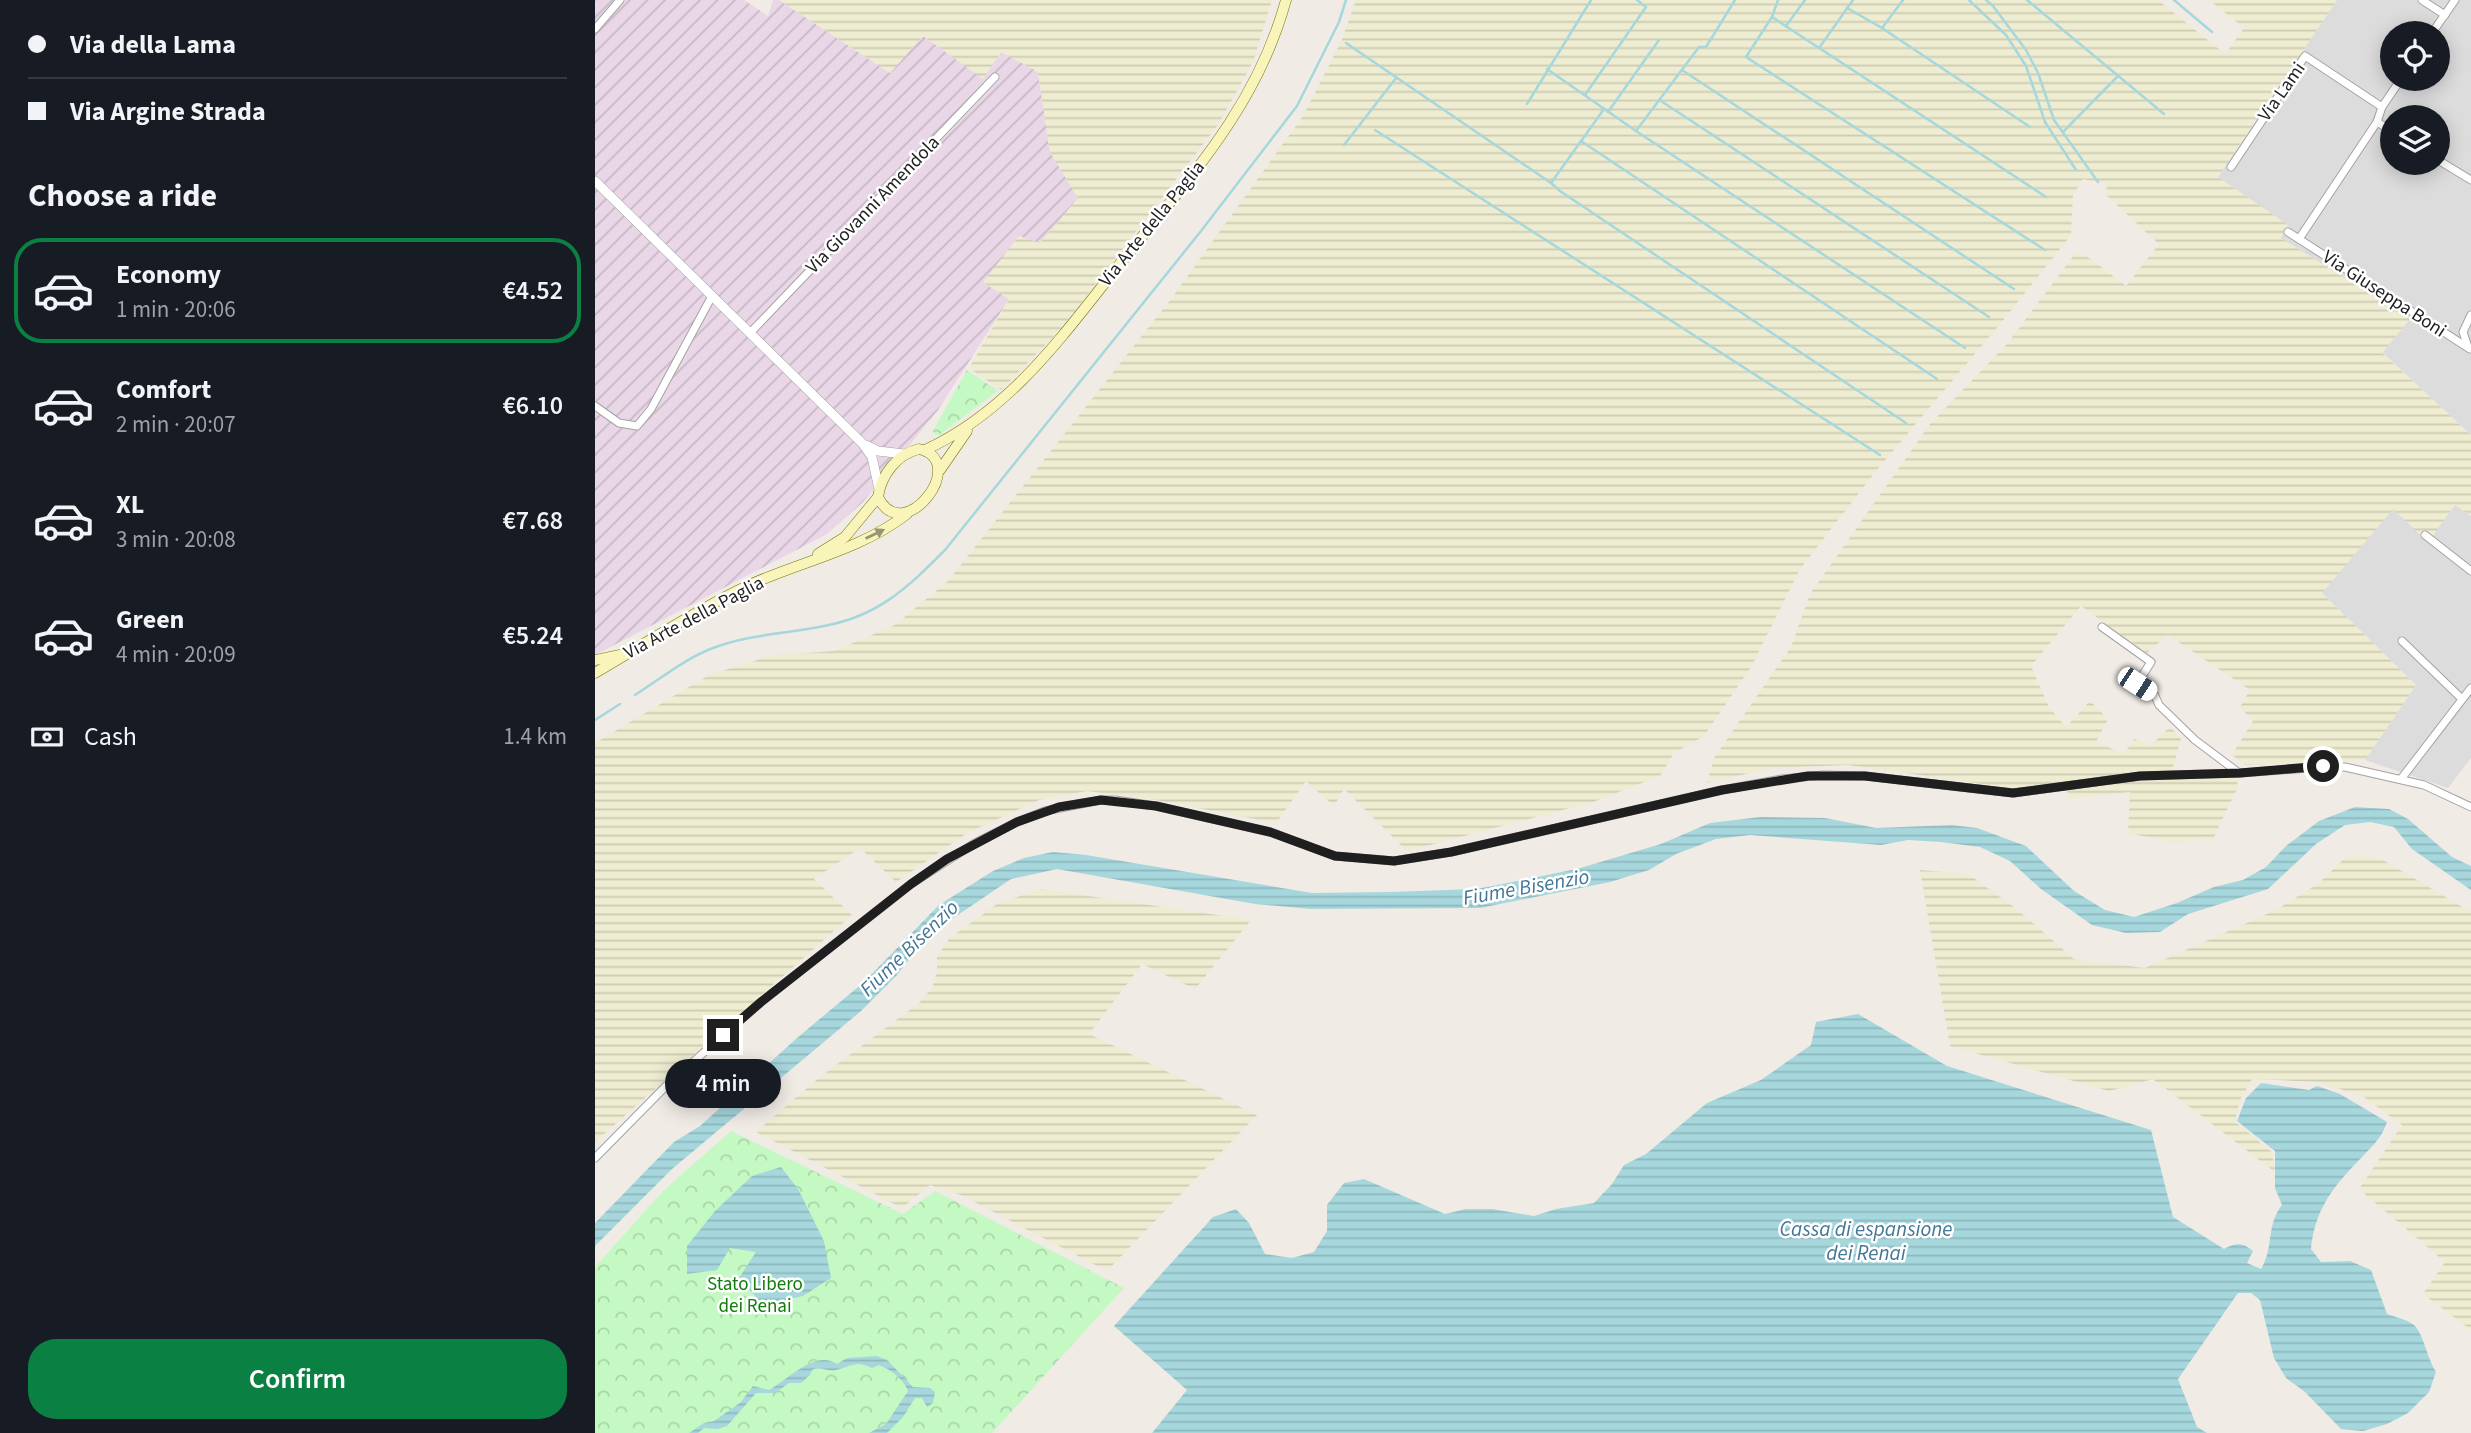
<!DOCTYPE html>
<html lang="en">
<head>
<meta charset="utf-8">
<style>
  body { margin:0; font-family:"Source Sans 3",sans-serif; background:#242831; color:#f1f3f6; height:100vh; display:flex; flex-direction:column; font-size:26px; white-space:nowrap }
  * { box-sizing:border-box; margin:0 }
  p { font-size:23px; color:#9ea1a6 }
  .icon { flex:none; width:38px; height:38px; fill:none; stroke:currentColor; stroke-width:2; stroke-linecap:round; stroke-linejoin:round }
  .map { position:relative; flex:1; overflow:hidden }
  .drawer { display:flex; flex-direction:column; background:#171b24; width:595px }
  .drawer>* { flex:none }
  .hud { display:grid; align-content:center; height:154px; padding:0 28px; background:#171b24 }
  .fabs { position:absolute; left:1785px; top:21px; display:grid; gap:14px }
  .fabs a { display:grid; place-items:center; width:70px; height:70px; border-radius:50%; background:#171b24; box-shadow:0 4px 18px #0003; font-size:35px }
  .end { position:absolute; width:32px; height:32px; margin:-16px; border:9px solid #1f1f1f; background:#fff; box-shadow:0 0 0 4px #fff }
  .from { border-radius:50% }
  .bubble { position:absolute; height:49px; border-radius:24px; background:#171b24; box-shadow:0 4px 18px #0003; font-size:23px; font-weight:600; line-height:49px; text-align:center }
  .car { position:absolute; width:21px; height:42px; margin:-21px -10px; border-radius:9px; box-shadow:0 0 5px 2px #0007; background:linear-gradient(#fff 24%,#345 0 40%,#fff 0 76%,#345 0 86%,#fff 0) }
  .hud b { display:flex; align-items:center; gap:24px; height:66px; font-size:26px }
  .hud b+b { border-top:2px solid #363941 }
  .hud i { width:18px; height:18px; background:#f1f3f6 }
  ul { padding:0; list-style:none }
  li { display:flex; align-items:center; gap:21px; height:105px; margin:0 14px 10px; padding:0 14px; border:4px solid transparent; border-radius:28px }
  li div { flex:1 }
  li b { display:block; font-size:26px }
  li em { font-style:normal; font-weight:600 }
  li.selected { border-color:#0b8043 }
  li>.icon { width:63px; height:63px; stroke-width:1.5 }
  h2 { padding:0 28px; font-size:32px; line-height:84px }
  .pay { display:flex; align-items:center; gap:18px; height:77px; padding:0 28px; font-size:26px }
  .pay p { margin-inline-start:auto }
  .action { display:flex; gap:14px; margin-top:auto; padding:14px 28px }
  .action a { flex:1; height:80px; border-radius:28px; background:#0b8043; color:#fff; font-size:28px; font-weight:600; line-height:80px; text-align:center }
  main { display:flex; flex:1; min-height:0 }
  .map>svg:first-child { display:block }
  .residential { fill:#dddcdc; fill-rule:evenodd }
  .industrial { fill:url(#industrial-furrows) }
  .farmland { fill:url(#farmland-rules) }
  .park { fill:url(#park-crowns) }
  .water { fill:url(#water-rules) }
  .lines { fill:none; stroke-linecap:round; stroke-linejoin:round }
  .stream { stroke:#a6d7dd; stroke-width:2.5 }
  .minor-casing { stroke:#a3a3a3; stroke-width:9 }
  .tertiary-casing { stroke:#a3a3a3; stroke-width:10 }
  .secondary-casing { stroke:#767506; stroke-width:11 }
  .minor { stroke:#fff; stroke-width:7 }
  .tertiary { stroke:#fff; stroke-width:9 }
  .secondary { stroke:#f9f5ba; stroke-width:10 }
  .oneway { fill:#979574 }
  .route { stroke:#1f1f1f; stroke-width:9 }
  .labels { text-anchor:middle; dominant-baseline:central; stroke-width:5; stroke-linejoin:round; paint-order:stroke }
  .street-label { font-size:19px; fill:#1f1f1f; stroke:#fff }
  .park-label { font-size:19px; fill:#117d0d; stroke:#fff }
  .water-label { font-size:21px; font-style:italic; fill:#437796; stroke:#fff }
</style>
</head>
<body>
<main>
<section class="drawer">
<div class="hud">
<b><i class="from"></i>Via della Lama</b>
<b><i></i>Via Argine Strada</b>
</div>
<h2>Choose a ride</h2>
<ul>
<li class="selected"><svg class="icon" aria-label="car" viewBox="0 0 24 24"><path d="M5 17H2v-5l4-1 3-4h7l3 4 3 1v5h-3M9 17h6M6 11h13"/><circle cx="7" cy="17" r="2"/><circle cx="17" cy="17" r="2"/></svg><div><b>Economy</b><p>1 min · 20:06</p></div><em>€4.52</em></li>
<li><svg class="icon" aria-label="car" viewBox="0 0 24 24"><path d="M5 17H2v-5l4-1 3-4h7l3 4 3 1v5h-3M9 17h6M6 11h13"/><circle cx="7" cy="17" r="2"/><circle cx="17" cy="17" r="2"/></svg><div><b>Comfort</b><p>2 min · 20:07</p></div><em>€6.10</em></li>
<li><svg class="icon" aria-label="car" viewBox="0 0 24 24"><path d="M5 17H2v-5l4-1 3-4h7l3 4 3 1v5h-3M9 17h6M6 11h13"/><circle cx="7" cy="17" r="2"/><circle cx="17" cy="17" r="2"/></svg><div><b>XL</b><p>3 min · 20:08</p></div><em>€7.68</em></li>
<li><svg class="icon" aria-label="car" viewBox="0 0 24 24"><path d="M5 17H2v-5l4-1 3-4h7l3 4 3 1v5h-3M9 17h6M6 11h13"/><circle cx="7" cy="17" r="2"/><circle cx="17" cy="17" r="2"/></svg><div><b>Green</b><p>4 min · 20:09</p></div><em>€5.24</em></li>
</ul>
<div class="pay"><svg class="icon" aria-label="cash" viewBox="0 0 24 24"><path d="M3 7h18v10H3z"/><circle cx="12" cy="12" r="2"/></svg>Cash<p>1.4 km</p></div>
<div class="action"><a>Confirm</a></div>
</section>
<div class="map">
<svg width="1876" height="1433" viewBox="0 0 1876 1433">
  <defs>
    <pattern id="industrial-furrows" width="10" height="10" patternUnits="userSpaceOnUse" patternTransform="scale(1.75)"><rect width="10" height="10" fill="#e9d7e7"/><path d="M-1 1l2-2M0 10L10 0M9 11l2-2" fill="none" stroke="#c7b8c6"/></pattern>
    <pattern id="farmland-rules" width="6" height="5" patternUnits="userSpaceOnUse" patternTransform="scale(1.75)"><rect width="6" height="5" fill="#eeedd1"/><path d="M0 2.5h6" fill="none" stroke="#cccbb3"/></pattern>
    <pattern id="park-crowns" width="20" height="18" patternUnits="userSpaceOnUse" patternTransform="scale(1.75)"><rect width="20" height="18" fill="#c5f9c3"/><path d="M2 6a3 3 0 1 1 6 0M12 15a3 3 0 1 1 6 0" fill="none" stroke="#a9d5a7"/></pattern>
    <pattern id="water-rules" width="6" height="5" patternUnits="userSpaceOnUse" patternTransform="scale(1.75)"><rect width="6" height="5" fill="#a6d7dd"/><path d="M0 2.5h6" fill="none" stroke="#8eb8bd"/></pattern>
  </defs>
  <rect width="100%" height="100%" fill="#f0ebe5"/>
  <g class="residential">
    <path d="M1742,0h134v435l-89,-83 27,-34 -129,-80 7,-13 -69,-48zM1797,33h46v46h-46zM1797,117h46v46h-46z"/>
    <polygon points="1860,505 1876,516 1876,758 1853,788 1770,760 1821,685 1727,593 1798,508"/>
  </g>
  <polygon class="industrial" points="0,0 149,0 173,16 178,0 184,0 295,73 328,36 388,78 406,51 443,72 455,152 483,198 445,243 389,283 414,299 343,410 268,502 232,534 0,655"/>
  <g class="farmland">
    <polygon points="184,0 677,0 658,62 623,125 466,329 406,390 374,368 414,299 388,282 424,236 445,243 483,198 455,152 443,72 406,52 388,79 328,36 295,73"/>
    <polygon points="761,0 1563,0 1630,54 1649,28 1614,0 1742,0 1623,177 1693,225 1686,238 1815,319 1787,353 1876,435 1876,516 1860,505 1833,542 1798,509 1727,593 1821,685 1770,760 1651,765 1637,755 1658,721 1645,707 1655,690 1573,635 1552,653 1486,606 1436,666 1454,707 1471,727 1495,701 1513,719 1501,742 1529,754 1539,739 1556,745 1575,727 1586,738 1577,771 1640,772 1643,787 1618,839 1577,842 1533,833 1535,792 1474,799 1470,782 1423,789 1253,765 1176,768 1112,783 1119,758 1196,647 1215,594 1335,424 1412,344 1482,251 1496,259 1531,286 1564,244 1511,195 1512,184 1488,179 1478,195 1476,235 1406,323 1281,471 1205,569 1156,667 1109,736 1079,753 1065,776 998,802 812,851 749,789 739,806 711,781 681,823 561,800 492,791 444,800 372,833 301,882 265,848 219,879 257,915 0,1142 0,743 114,675 179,655 239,651 300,625 353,581 576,299 708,116 746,42"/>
    <polygon points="1767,855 1788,860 1876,912 1876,1330 1828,1294 1850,1262 1764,1189 1807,1125 1769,1097 1724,1082 1657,1079 1645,1100 1640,1122 1677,1152 1680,1172 1558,1079 1514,1091 1355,1046 1325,870 1373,874 1423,910 1479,959 1550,968 1681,910 1724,883 1750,858"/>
    <polygon points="446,889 656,920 600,989 547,964 494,1034 662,1115 512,1271 366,1195 335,1185 307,1208 161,1132 225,1077 324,1003 337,988 342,972 342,957 355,938 402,904"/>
  </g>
  <g class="park">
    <polygon points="372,370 403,391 344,435 340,435 338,431"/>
    <polygon points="136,1131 308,1214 340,1191 529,1288 397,1433 0,1433 0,1267 68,1191"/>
  </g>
  <g class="water">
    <polygon points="1760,807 1794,809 1813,819 1857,857 1876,866 1876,890 1817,849 1799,827 1775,822 1750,825 1721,844 1673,889 1593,914 1565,932 1531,933 1497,925 1446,889 1415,861 1385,847 1346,842 1313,840 1286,845 1155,835 1121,839 1081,854 1054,870 1015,882 885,908 716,909 660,904 462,869 416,879 348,925 324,946 302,975 266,1011 77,1169 0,1246 0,1223 79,1142 105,1126 202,1038 269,982 344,905 398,871 429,858 458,852 491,855 717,893 794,892 882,889 982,869 1066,844 1115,823 1165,817 1230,818 1281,828 1357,825 1382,828 1431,846 1479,891 1510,910 1539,917 1582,903 1619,887 1648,880 1671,867 1691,846 1724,821"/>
    <path d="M1263,1014l89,52 204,64 22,87 51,32c11,-6 18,-7 29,2l-6,12 14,6c13,-21 5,-44 21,-64l-7,-17v-37l-38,-30 9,-23 15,-15 48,7 8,-4 23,8 47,28c-6,17 -13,22 -25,35 -28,29 -47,51 -51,92l10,13 29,-1 21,9 16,44c8,3 21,6 27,11 9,8 14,35 22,47l-7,20 -21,21 -21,11 -24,7 -22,-2 -36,-37 -19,-14 -12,-20 -14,-58 -9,-7h-13l-60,86 19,48 10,6h-1055l35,-43 -73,-64 99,-109 23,-8 13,14 16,31 27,4 22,-6 13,-21v-26l17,-22 20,-4 81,35 21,-5h26l42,7 22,-7 38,-6 18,-19 12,-19 22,-11 61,-51 54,-23 50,-35 5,-23z"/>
    <polygon points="186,1167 203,1189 229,1241 236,1278 208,1296 168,1305 144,1278 161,1252 135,1248 122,1270 92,1274 92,1246 120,1211 157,1176"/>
    <path d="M282,1356l11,5 25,26 17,1 5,4 -2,11 -6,4 -5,-9h-7l-12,19 -16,16h-18l17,-9 22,-33c-5,-13 -17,-21 -29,-26l-7,3c-18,-8 -19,-2 -36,2 -9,2 -15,-4 -24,0l-2,5 -9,8h-12l-14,10h-19l-29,33 -9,3 -14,-1 -6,5h-9l15,-10 10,-2 27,-19 12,-16 16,4c19,-11 47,-41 68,-26l10,-6z"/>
  </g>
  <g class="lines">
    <g class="stream">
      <polyline points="1183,0 1177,17 1151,57 1450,250"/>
      <polyline points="1374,0 1411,35 1431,66 1450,122 1481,170"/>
      <polyline points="1391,0 1398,6 1431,50 1443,73 1459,120 1503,182"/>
      <polyline points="1432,0 1569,114"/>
      <polyline points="1579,0 1617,32"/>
      <polyline points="1252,8 1287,28 1435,127"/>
      <polyline points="1177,17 1451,197"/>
      <polyline points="1191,26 1210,0"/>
      <polyline points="1287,28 1308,0"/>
      <polyline points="751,43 956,183 965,191 1311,423"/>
      <polyline points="1224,48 1258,0"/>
      <polyline points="952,69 1041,131 1370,348"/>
      <polyline points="1087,70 1419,289"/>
      <polyline points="990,95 1051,7 1042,0"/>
      <polyline points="1066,101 1394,317"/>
      <polyline points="932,104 996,0"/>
      <polyline points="1013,112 1064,40"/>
      <polyline points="780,130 1285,455"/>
      <polyline points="1041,131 1104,47 1111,47 1140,0"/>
      <polyline points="1468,132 1522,77"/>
      <polyline points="986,141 1342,379"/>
      <polyline points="749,145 801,78"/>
      <polyline points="956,183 1009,109"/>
      <path d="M40,695c25,-16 51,-37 78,-47 36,-14 74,-14 111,-22 55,-10 84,-39 121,-76l256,-319 96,-125 42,-84 7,-22"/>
      <polyline points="0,720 25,704"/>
    </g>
    <defs>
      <g id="minor">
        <polyline points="1827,0 1850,15"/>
        <polyline points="0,29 25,0"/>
        <polyline points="1837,33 1860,0"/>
        <polyline points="1797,131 1782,122 1787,107 1806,79"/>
        <polyline points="1843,160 1876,180"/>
        <polyline points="1636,167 1710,56 1787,107"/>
        <polyline points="1693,232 1875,349"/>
        <polyline points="1704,239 1782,122"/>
        <polyline points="155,333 400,77"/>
        <polyline points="1873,347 1868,332 1876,315"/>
        <polyline points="0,406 24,423 42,426 56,409 117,296"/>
        <polyline points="1830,535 1876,571"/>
        <polyline points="1507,627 1556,662 1542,684 1560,696 1564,705 1600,740 1644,773"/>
        <polyline points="1807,641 1867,699"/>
        <polyline points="1806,779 1876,688"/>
        <polyline points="0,1158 72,1085 166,1002 316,884 380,843 422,822 450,811 506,800 520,800 561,806 675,832 740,856 799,861 856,852 1127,790 1187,779 1228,775 1270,776 1418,793 1545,776 1645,773 1728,767 1750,767 1829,785 1876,807"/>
      </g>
      <g id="tertiary">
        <polyline points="0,181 267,443 277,457 284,489"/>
        <polyline points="271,445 283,451 309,454"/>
      </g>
      <g id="secondary">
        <path d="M324,449c52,12 -16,100 -41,48 3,-22 19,-43 41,-48z"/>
        <path d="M330,450c87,-40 140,-118 198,-190 68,-84 134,-154 163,-260"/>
        <polyline points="345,470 372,431"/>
        <polyline points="223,554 250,537 283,497"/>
        <polyline points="0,660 25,655"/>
        <path d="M0,673c50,-29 98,-61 150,-86 53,-25 114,-36 162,-73"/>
      </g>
    </defs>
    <use href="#minor" class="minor-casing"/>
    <use href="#tertiary" class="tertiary-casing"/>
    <use href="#secondary" class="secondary-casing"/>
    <use href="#minor" class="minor"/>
    <use href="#tertiary" class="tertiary"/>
    <use href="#secondary" class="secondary"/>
  </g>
  <defs><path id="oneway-solid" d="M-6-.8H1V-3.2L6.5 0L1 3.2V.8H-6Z" transform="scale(1.75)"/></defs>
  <use class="oneway" href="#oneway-solid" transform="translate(280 534) rotate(-26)"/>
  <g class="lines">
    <polyline class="route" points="128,1035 166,1002 316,884 352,859 422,822 464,807 506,800 561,806 675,832 740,856 799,861 856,852 1127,790 1213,776 1270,776 1418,793 1545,776 1645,773 1728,766"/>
  </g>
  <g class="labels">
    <g class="street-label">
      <text transform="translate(1687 92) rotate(-55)">Via Lami</text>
      <text transform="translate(278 205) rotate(-46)">Via Giovanni Amendola</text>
      <text transform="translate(557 224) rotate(-51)">Via Arte della Paglia</text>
      <text transform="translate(1789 294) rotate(33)">Via Giuseppa Boni</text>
      <text transform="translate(99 618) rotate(-28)">Via Arte della Paglia</text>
    </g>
    <g class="park-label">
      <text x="160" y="1284">Stato Libero<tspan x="160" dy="22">dei Renai</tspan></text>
    </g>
    <g class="water-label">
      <text transform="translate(931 887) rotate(-10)">Fiume Bisenzio</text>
      <text transform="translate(314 948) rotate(-44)">Fiume Bisenzio</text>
      <text x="1271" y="1229">Cassa di espansione<tspan x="1271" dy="24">dei Renai</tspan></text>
    </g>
  </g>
</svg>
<div class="fabs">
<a><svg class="icon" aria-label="locate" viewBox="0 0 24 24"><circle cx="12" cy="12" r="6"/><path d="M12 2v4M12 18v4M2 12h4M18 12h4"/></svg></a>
<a><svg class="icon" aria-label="layers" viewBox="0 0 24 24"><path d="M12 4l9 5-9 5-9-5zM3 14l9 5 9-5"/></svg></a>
</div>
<i class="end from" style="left:1728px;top:766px"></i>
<i class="end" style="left:128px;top:1035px"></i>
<div class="bubble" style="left:70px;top:1059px;width:116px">4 min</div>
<i class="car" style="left:1542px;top:684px;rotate:123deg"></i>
</div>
</main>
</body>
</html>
